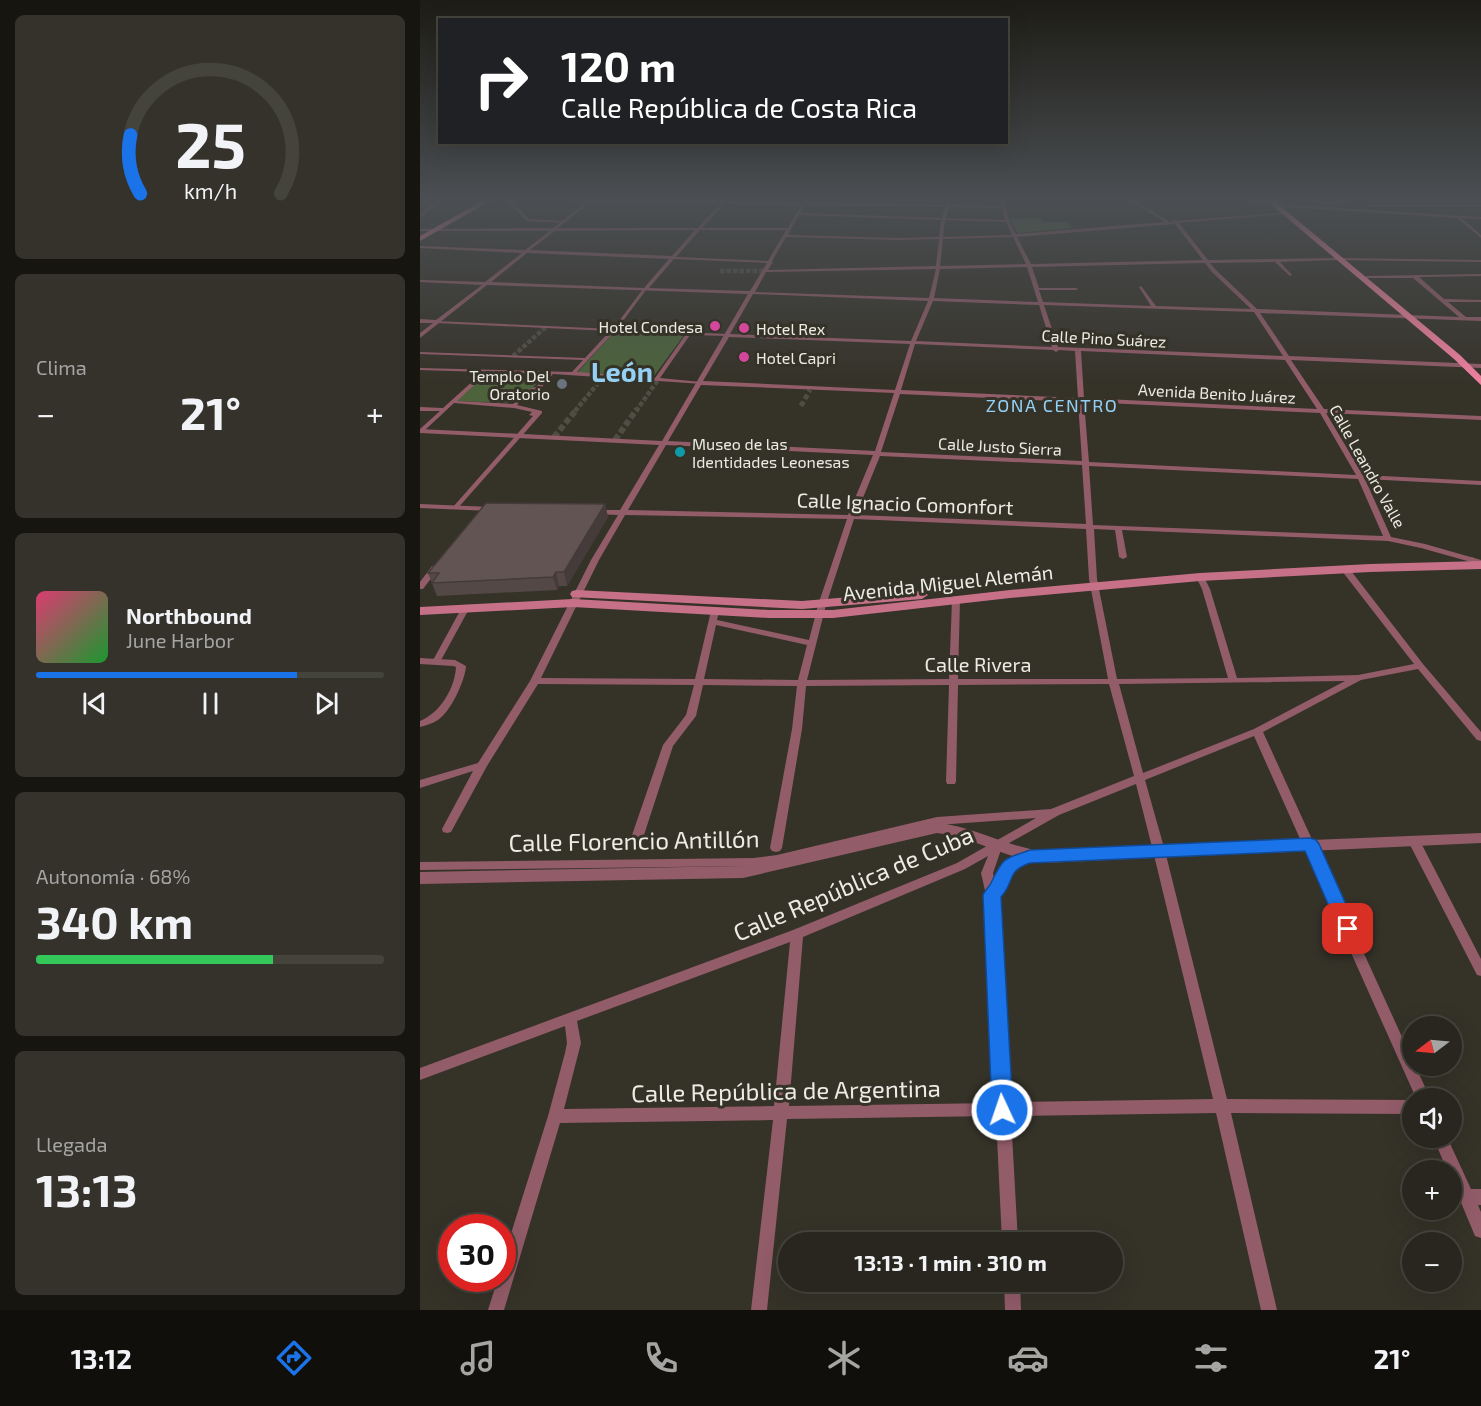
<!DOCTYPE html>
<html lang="es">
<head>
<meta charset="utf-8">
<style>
	:root { --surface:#28261e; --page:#34322b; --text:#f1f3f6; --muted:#a5a5a4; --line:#44433c; --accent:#1a73e8 }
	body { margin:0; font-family:"Exo 2",sans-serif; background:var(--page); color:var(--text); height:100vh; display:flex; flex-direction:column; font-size:22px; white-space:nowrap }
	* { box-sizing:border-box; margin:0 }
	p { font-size:20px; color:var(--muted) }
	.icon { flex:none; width:33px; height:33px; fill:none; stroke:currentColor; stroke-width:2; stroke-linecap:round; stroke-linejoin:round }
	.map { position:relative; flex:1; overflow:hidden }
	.sheet { display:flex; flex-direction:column; gap:15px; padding:15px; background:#161510; width:420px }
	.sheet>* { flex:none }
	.top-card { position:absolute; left:18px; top:18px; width:570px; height:126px; border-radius:0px; box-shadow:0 6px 24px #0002,0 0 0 2px var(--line); background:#202124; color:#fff; overflow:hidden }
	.needle { width:39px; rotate:254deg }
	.buttons { position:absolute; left:982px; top:1016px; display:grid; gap:12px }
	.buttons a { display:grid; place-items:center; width:60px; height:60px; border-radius:50%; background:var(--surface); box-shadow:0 6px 24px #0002,0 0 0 2px var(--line); font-size:30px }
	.speed { position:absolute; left:18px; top:1214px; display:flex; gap:12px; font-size:30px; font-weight:700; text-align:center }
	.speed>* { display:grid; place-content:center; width:78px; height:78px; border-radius:50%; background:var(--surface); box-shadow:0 6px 24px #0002,0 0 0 2px var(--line); line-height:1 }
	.speed .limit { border:9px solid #d22; background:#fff; color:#111 }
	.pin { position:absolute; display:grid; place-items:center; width:51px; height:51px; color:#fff; margin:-26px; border-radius:12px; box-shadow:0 3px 9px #0006 }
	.me { position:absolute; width:66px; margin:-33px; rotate:357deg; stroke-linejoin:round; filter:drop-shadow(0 0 4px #0008) }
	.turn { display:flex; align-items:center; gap:21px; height:126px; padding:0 24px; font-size:27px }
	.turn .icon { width:78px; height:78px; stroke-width:2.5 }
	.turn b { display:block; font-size:42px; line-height:51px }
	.big { font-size:45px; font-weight:700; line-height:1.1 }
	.sheet .tile { flex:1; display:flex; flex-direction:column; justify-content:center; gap:9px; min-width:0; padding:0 21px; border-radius:9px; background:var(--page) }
	.sheet .dial { align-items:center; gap:0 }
	.dial svg { height:156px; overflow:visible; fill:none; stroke:var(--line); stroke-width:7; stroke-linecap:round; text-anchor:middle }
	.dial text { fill:var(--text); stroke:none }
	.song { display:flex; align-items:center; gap:18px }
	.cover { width:72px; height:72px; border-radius:9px; background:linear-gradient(135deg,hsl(340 70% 55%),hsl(130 70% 35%)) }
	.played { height:6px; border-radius:3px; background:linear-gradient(90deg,var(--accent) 75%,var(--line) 75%) }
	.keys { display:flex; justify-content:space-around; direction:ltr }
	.heat { display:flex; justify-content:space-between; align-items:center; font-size:33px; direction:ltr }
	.charge { height:9px; border-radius:4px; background:linear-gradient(90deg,#34c759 68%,var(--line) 0) }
	.trip { position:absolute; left:358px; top:1232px; width:345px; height:60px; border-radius:30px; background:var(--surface); box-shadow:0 6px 24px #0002,0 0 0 2px var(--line); font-weight:700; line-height:60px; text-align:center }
	.tabs { display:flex; height:96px; justify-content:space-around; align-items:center; background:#100f0c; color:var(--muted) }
	.tabs .icon { width:42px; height:42px }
	.tabs .on { color:var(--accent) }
	.tabs b { font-size:27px; color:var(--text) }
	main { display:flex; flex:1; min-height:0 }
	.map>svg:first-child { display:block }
</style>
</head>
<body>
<main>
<section class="sheet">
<div class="tile dial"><svg viewBox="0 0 100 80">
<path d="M14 69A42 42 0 1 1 86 69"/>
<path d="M14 69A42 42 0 0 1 9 39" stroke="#1a73e8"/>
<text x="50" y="56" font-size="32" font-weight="700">25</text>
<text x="50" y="72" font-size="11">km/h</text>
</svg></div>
<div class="tile"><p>Clima</p>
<div class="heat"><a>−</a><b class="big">21°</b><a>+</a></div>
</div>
<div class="tile">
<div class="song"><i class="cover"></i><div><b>Northbound</b><p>June Harbor</p></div></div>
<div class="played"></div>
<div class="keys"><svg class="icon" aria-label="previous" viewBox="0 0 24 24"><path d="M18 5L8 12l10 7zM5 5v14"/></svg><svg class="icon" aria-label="pause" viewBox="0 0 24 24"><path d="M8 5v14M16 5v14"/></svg><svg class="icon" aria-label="next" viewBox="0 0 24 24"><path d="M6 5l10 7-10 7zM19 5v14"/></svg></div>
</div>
<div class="tile"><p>Autonomía · 68%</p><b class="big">340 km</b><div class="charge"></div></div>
<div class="tile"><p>Llegada</p><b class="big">13:13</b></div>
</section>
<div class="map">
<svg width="1061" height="1310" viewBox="0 0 1061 1310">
	<rect width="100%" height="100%" fill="#353228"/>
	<path fill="#4c633c" d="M620 218 624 222H647L653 228 598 233 589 219Z
		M195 331 265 334 234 376 156 374Z
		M57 379 120 380 111 390H103L91 403 33 401Z"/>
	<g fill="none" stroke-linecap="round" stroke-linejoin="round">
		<path stroke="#504e44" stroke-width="4.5" stroke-dasharray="4.5 2" stroke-linecap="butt" d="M93 356 127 326
			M155 411 184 376
			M216 411 238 380"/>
		<path stroke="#504e44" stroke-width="6" stroke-dasharray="6 3" stroke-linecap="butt" d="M134 437 157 409
			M195 440 217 409"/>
		<path stroke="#504e44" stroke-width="4.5" stroke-dasharray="4.5 2" stroke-linecap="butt" d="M300 271H346"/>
		<path stroke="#504e44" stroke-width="5" stroke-dasharray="5 3" stroke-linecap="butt" d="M381 406 390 390"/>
		<path fill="#925c69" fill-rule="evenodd" d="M223 289 226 290 197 329 307 334 309 335 307 336 270 335 240 378 281 382 283 383V384L133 374 120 389 109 392 97 405 122 411V413L37 509H33V507L113 416 109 415 112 412 94 408 34 403 3 432H0V429L20 411H0V407L23 408 63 372 0 370V368L152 372 163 360 0 354V352L165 358 190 331 17 323 15 322V321L193 329ZM195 331 266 334 235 378 157 372ZM68 372 128 374 116 387 105 390 93 404 37 401Z
			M45 607 49 609 20 662 19 664H13L12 662 41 609Z"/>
		<path fill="#925c69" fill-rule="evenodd" d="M17 200H22L0 218V215Z
			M86 200H91L109 219 142 221 167 201 145 200H307L306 201 383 203 384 200H388L386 203 526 205 527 200H531L530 205 581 206 580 200H584L589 221 596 234 745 222 709 200H714L750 222 755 220 757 221 872 212 874 213 759 223 788 260 916 258 1061 260V262L916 260 860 262 872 275 870 276 855 262 790 263 796 270 837 309 1039 317 993 278H947L945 277 947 276 1061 274V276L999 277 1024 299 1061 300V302H1028L1046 317H1061V321L840 313 869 356 1061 364V368L871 360 904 409 1061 416V420L906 413 943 475 1061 481V485L945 479 971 537 1005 544 1054 558 1055 560 1054 562H1051L1001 548 968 541 702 530 707 557 703 559 699 557 695 530 674 529 677 579 697 679 808 678 782 589 776 577 780 575H783L790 589 817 678 938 675 994 664 922 571 921 569 922 567H928L1003 664 1061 732V741L1057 740 998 669 941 680 843 732 993 1061V1065H995L1010 1098H996L834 736 725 780 745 851 807 1099 993 1100V1114L811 1113 857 1310H841L796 1113 591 1116 598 1242H582L576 1116 367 1119 347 1310H331L353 1120 140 1123 84 1310H68L78 1278H82V1262L128 1116 145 1053 147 1043 145 1026 0 1080V1068L373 930 537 863 616 818 517 825 357 863 333 866 0 870V862L333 858 357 855 517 817 631 809 714 776 689 684 538 685 536 781 535 784H527L526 781 529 685 386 686 382 729 362 848 360 851 356 852 352 851 350 848 372 729 377 686 283 685 276 716 253 746 223 838 221 841 217 842 213 841 211 838 243 745 266 715 274 685 118 684 67 766 31 832 27 833 23 832 22 829 53 771 0 788V780L58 763 110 681 171 560 198 515 175 514 171 512 175 510H200L239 445 0 433V429L242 441 328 294 67 285 0 338V333L13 323H0V319L16 320 62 285 0 282V280L65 282 102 253 0 248V246L105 250 130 231H0V229L133 228 140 223 107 221ZM171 202 300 204 278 228H138ZM304 204 381 205 368 228H282ZM385 205 525 207 522 218 380 213ZM529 207 582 208 585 220 526 218ZM379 215 521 220 519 237 478 238 368 235ZM525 220 586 222 592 235 523 237ZM755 224 783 260 611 264 597 237ZM275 230 252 256 110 250 135 231ZM280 230H366L348 261 256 257ZM366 237 478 240 519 239 516 266 348 270 353 262 352 261ZM593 237 606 264 520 266 523 239ZM107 253 249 259 224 288 71 282ZM254 259 347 263 330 291 229 288ZM785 263 792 272 831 309 736 306 721 286 719 287 731 306 623 302 619 290H656L658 289 656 288H619L612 267ZM607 267 618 302 514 298 520 269ZM516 269 509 298 335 292 346 272ZM333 294 508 301 491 341 310 334ZM513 301 619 305 632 347 496 341ZM624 305 834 312 863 356 638 347ZM309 337 490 344 475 390 283 381ZM495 344 633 350 636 352 639 350 655 351 658 398 481 390ZM661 351 865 360 897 409 664 398ZM281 385 474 393 455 451 248 441ZM480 394 658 402 662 461 461 452ZM664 402 900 413 936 475 669 462ZM246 445 453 455 428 515 208 510ZM460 456 662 465 666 524 436 515ZM669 466 938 479 963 536 673 525ZM205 515 427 519 398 605 389 640 297 620 299 611 295 608 291 611 275 679 121 678 179 560ZM434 519 666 529 669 579 688 679H538L540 600 536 597 532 600 529 679 387 680 406 605ZM296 625 387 645 378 680 284 679ZM925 681 834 729 723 773 699 684ZM716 784 733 851 793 1099 590 1102 578 896 585 887 592 870 614 860 616 857 614 854 610 853 583 864 575 883 573 873 582 847 639 815ZM568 856 561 873 566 895 576 1103 369 1106 383 937 545 869ZM370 942 354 1106 144 1109 161 1043 157 1021Z
			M918 200H936L904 204 902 203Z
			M853 204 1061 217V219L1042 218 1061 235V238L1037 218 852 206Z
			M947 205H1061V207H948Z
			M0 504 71 507 75 509 71 511 0 508Z
			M12 566H15L19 568 3 589H0V582Z
			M0 658 35 660 46 666C45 681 31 711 18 720 12 724 6 725 0 727V721C20 713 35 688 36 667L33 666 0 664Z
			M994 837 998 838 1000 841 1061 959V976L1057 975 988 841 990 838Z
			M1013 1137H1027L1051 1189H1061V1205H1058L1061 1212V1238L1055 1236 1032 1181V1170H1027Z
			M584 1281H600L601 1310H585Z"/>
		<path fill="#925c69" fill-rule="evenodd" d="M827 200H850L864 203 861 205Z
			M1051 557 1061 560V566L1046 560Z
			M517 823C554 826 586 847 623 851L1061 833V843L623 863C586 859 554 837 517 833L323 878 0 884V872L323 866Z"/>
		<path fill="#c77188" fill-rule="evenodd" d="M1061 561V569L950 572 780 581 590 598 413 618H349L153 607 0 615V607L153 599 349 610H413L590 590 780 573 950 564Z
			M156 590 382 601 502 591 508 595 502 599 382 609 152 597 150 594 152 591Z"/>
		<path fill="#f0819f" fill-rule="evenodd" d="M64 200H72L0 241V236Z
			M831 200H841L834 203Z
			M846 200H853L1040 355 1061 376V385L1034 359Z"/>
	</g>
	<path fill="#544847" d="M185 504 188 517 147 586H139L137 590 17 596 8 573Z"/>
	<path fill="#453b3a" d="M185 504 188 517 147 586 144 572Z
		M136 572 139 586 137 590 133 577Z"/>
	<path fill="#625453" stroke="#453b3a" stroke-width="1.5" d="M66 503 185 504 144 572H136L133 577 12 583 19 573H8Z"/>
	<linearGradient id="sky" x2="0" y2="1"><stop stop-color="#1d1c16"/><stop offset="0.52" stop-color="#4b4f53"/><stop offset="1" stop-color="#4b4f53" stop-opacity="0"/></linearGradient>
	<rect width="1061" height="384" fill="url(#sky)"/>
	<path fill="#1a73e8" stroke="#114b97" stroke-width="1.5" d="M890 838 896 840 899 844 937 929 934 934 928 936 921 934 885 851 610 863C586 871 595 882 581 897L593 1110 590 1117 582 1120 575 1117 572 1110 563 895C565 890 569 887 571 883 583 858 583 859 610 850Z"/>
	<g fill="#d1479c" stroke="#353228" stroke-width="2">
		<circle cx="295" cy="326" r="6"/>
		<circle cx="324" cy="328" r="6"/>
		<circle cx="324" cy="357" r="6"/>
	</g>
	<circle fill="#6b7280" stroke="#353228" stroke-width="2" cx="142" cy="384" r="6"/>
	<circle fill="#0f9aa8" stroke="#353228" stroke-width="2" cx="260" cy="452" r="6"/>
	<g text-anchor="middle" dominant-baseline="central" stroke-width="6" stroke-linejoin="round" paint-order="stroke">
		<g font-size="16" fill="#ecebe4" stroke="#353228" text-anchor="start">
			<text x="283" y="326" text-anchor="end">Hotel Condesa</text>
			<text x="336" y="328">Hotel Rex</text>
			<text x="336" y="357">Hotel Capri</text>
			<text x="130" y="375" text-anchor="end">Templo Del<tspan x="130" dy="18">Oratorio</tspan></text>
			<text x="272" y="443">Museo de las<tspan x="272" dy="18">Identidades Leonesas</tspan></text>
		</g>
		<g font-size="16" fill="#ecebe4" stroke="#353228">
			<text transform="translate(684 338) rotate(3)">Calle Pino Suárez</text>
			<text transform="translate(797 393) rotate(3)">Avenida Benito Juárez</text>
			<text transform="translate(580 446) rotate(3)">Calle Justo Sierra</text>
			<text transform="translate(948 466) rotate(61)">Calle Leandro Valle</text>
		</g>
		<g font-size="18" letter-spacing="1.5" fill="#94d0f4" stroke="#353228">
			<text x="632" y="405">ZONA CENTRO</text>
		</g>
		<g font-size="20" fill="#ecebe4" stroke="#353228">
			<text transform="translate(485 503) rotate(2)">Calle Ignacio Comonfort</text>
			<text transform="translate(528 582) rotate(-6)">Avenida Miguel Alemán</text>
			<text x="558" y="664">Calle Rivera</text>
		</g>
		<g font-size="24" fill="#ecebe4" stroke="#353228">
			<text transform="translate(214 840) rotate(-1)">Calle Florencio Antillón</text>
			<text transform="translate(433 883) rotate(-23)">Calle República de Cuba</text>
			<text transform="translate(366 1090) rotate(-1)">Calle República de Argentina</text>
		</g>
		<g font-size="27" font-weight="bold" fill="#94d0f4" stroke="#353228">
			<text x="202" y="371">León</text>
		</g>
	</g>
</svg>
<div class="buttons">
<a><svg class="needle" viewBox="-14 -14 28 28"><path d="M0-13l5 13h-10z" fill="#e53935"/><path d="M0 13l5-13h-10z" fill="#a5a5a4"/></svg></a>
<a><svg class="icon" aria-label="sound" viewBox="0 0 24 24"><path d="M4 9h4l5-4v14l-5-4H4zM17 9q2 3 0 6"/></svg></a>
<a>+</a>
<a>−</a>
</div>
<div class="speed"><div class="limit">30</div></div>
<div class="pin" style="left:928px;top:929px;background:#d93025"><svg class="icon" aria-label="arrive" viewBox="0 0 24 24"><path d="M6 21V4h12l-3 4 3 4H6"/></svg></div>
<svg class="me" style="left:582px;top:1110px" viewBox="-20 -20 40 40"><circle r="17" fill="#1a73e8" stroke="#fff" stroke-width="3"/><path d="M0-11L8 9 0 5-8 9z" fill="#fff"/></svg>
<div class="trip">13:13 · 1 min · 310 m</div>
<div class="top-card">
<div class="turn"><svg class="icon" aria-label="right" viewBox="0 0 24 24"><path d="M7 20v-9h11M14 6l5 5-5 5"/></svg><div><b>120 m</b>Calle República de Costa Rica</div></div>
</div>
</div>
</main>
<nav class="tabs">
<b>13:12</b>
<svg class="icon on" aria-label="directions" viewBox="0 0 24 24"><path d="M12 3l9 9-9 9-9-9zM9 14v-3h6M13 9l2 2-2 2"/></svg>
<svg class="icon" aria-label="music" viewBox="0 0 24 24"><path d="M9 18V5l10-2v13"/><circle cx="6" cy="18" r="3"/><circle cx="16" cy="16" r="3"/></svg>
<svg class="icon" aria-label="phone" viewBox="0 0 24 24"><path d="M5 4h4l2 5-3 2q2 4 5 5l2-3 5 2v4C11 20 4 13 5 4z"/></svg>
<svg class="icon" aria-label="climate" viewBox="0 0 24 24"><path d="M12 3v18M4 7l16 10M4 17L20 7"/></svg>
<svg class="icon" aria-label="car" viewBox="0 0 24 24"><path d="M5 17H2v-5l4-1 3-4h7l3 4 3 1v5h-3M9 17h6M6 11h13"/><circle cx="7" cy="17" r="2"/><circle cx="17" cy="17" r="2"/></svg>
<svg class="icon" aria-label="filters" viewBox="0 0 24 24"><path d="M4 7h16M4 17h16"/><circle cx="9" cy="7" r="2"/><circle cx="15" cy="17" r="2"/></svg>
<b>21°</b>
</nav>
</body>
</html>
